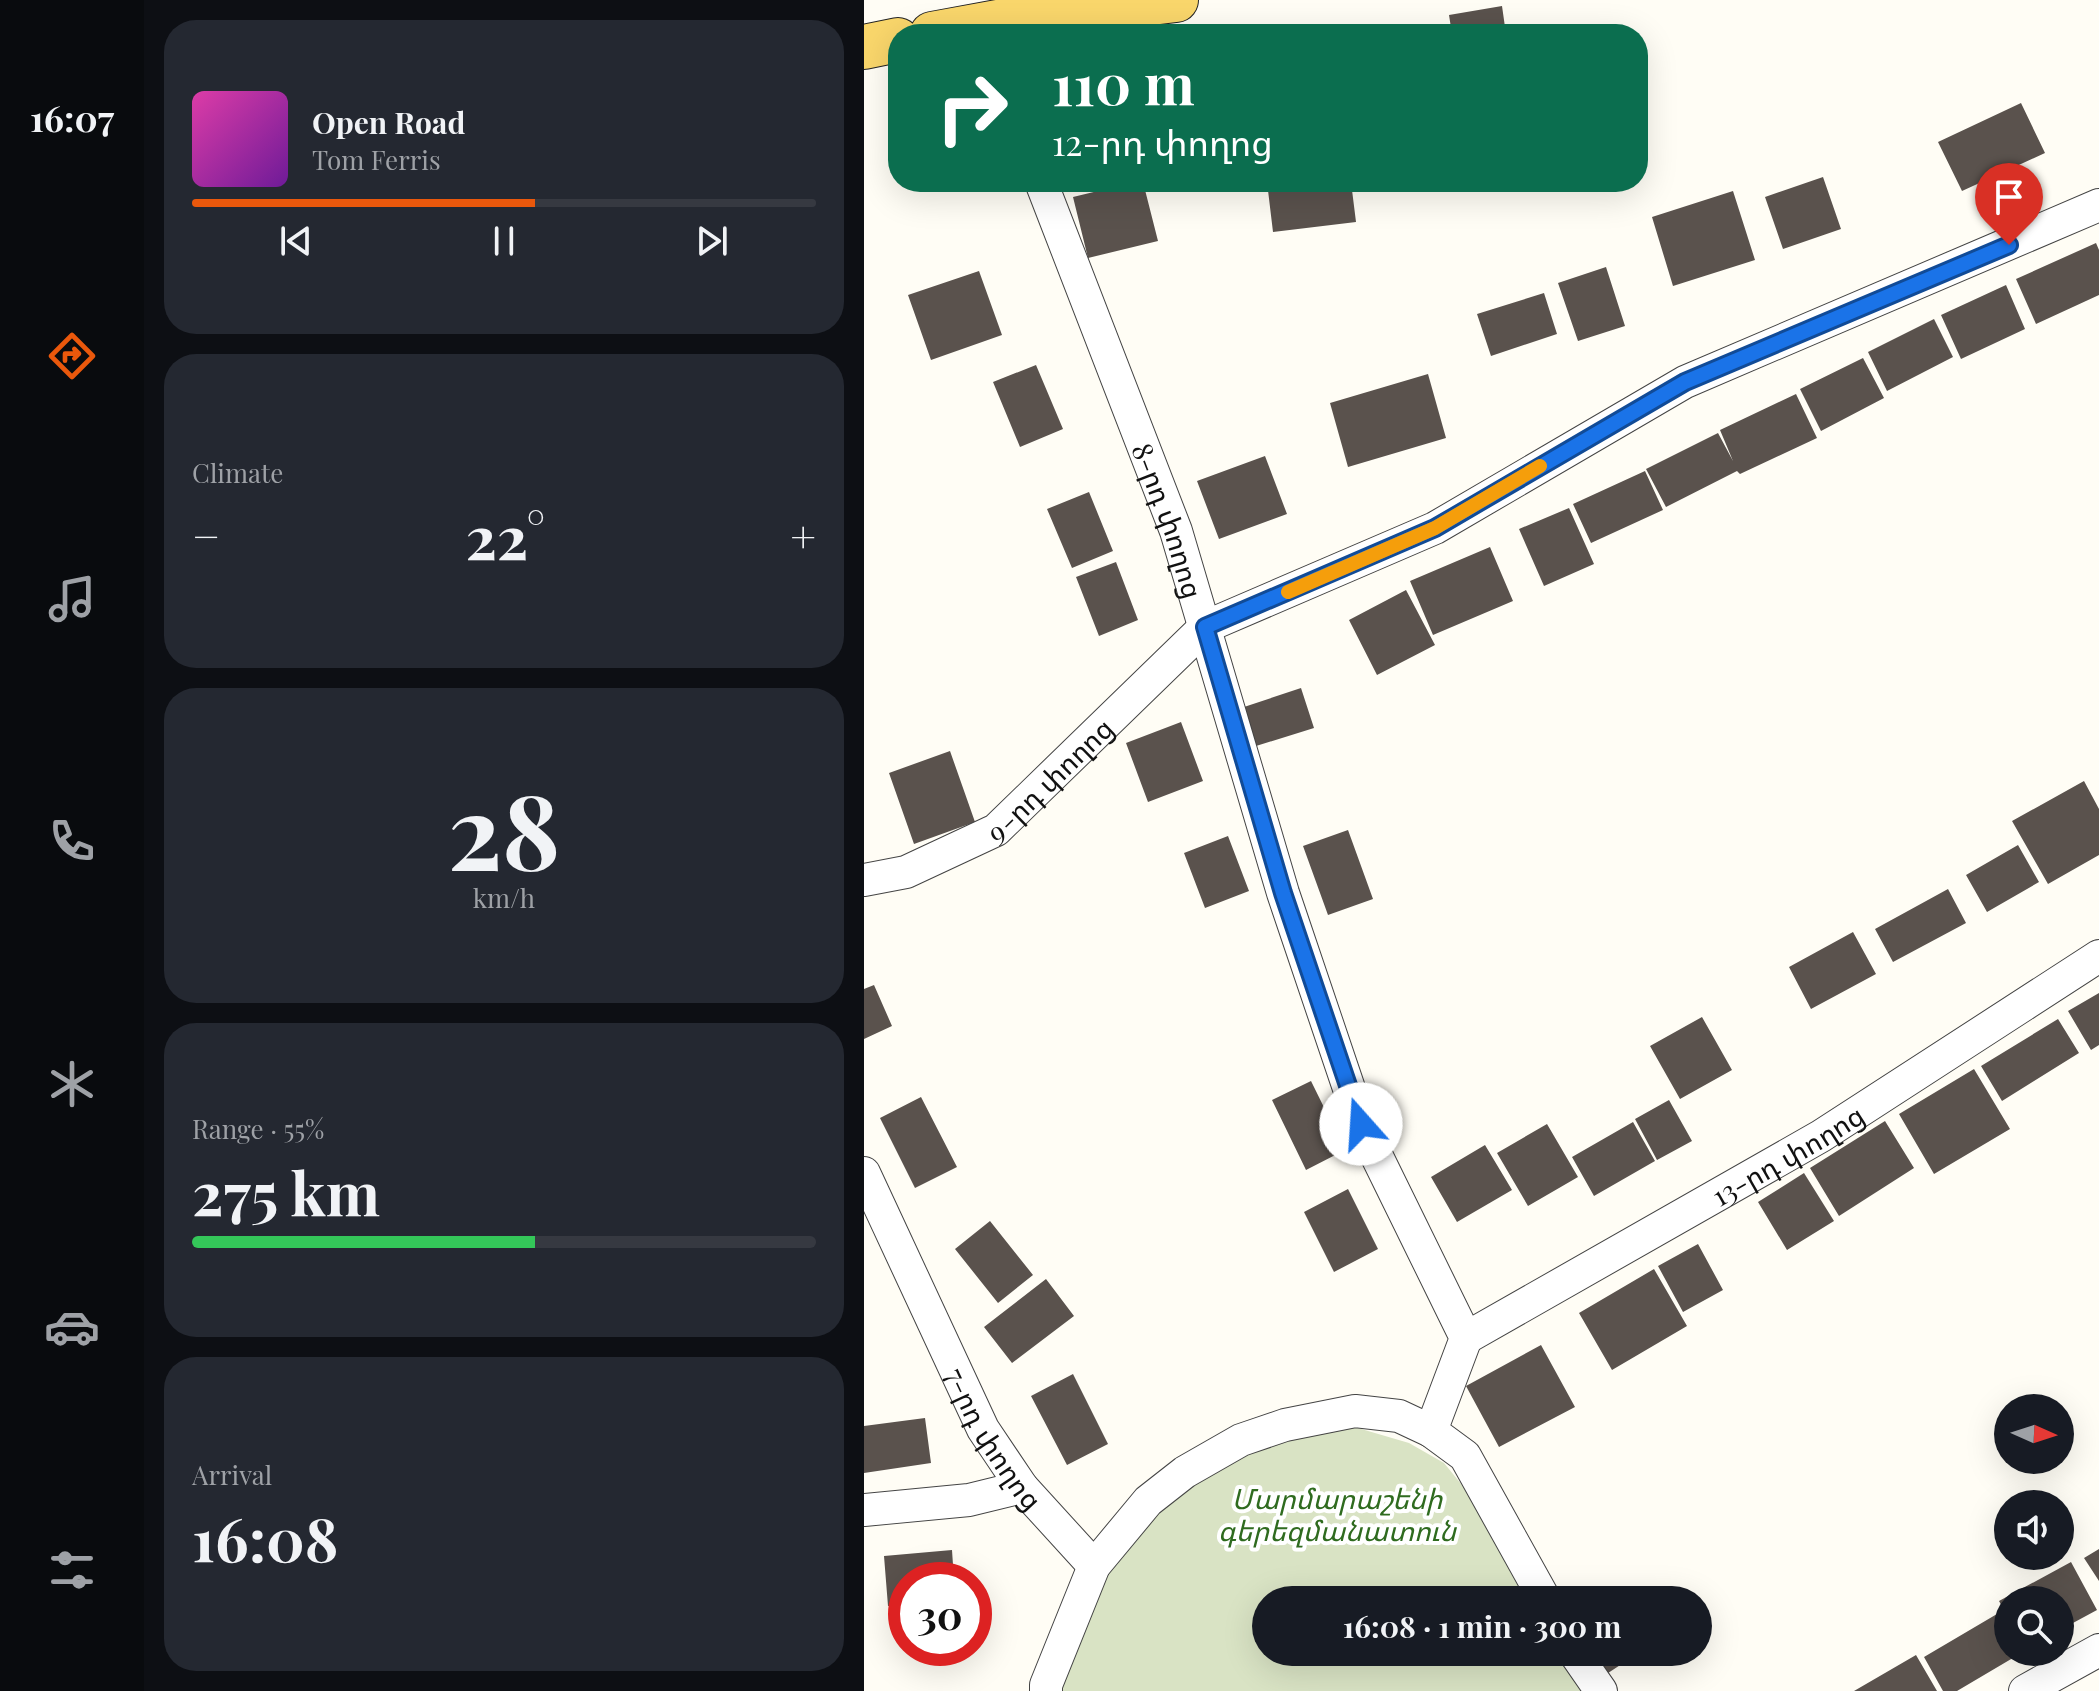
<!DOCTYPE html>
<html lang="en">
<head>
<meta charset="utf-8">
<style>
	:root { --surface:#171b24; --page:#242831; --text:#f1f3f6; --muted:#9ea1a6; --line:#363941; --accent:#ea580c }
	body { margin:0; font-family:"Playfair Display","Noto Sans Armenian",serif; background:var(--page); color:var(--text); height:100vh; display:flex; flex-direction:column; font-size:30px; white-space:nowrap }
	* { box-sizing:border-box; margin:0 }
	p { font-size:26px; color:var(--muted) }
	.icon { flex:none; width:44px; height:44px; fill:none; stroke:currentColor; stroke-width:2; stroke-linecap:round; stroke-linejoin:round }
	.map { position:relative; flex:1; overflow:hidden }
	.side { display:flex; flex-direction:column; gap:20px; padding:20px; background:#0d0f14; width:720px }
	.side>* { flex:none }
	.hud { position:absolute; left:24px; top:24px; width:760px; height:168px; border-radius:32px; box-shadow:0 8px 32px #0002; background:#0b6e4f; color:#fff; overflow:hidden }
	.needle { width:52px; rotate:93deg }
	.controls { position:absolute; left:1130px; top:1394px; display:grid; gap:16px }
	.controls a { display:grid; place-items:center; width:80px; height:80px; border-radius:50%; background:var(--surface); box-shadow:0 8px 32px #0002; font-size:40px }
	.speed { position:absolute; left:24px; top:1562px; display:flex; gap:16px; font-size:40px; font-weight:700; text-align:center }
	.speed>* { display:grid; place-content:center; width:104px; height:104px; border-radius:50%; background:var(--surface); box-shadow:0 8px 32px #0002; line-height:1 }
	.speed .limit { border:12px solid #d22; background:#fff; color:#111 }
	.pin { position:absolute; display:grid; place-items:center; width:68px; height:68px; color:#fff; margin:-82px -34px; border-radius:50% 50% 50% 0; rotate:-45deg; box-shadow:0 0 8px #0007 }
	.pin .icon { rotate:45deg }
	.me { position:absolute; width:88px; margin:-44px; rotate:341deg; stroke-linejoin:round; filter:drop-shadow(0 0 6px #0008) }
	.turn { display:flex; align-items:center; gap:28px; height:168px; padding:0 32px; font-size:36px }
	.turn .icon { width:104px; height:104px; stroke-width:2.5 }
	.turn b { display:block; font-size:56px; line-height:68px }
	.big { font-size:60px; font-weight:700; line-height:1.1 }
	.side .card { flex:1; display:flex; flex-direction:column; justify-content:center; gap:12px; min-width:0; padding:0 28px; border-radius:32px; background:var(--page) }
	.side .dial { align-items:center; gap:0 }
	.dial b { font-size:104px; line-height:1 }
	.song { display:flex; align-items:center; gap:24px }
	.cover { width:96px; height:96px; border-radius:12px; background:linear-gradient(135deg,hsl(320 70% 55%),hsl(280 70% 35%)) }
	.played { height:8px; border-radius:4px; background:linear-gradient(90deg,var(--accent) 55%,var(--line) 55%) }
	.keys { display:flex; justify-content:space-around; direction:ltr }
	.heat { display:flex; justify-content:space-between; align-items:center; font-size:44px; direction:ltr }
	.charge { height:12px; border-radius:6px; background:linear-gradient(90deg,#34c759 55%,var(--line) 0) }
	.trip { position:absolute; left:388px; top:1586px; width:460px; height:80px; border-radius:40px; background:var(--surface); box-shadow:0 8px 32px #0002; font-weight:700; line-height:80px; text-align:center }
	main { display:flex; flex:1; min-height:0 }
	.dock { display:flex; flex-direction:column; width:144px; justify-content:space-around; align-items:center; background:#090b0e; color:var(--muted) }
	.dock .icon { width:56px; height:56px }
	.dock .active { color:var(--accent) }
	.dock b { font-size:36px; color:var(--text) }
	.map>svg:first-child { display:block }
</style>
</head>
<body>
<main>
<nav class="dock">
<b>16:07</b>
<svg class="icon active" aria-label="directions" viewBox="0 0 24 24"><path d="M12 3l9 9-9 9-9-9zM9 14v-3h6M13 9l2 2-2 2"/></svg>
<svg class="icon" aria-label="music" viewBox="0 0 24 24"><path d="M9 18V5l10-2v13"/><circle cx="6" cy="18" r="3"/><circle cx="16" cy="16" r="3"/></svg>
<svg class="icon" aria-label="phone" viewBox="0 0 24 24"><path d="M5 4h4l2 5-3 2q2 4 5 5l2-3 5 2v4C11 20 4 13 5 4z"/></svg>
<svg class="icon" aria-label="climate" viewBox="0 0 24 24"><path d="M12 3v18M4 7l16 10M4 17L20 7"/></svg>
<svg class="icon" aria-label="car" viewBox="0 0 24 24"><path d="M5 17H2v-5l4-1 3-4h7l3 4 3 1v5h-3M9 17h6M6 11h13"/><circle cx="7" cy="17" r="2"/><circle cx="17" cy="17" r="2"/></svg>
<svg class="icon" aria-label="filters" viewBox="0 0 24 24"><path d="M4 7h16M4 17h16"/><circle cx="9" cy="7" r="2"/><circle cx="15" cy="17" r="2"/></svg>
</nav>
<section class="side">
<div class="card">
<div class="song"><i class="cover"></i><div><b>Open Road</b><p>Tom Ferris</p></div></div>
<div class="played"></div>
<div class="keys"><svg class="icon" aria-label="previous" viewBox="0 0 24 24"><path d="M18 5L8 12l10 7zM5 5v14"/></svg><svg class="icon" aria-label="pause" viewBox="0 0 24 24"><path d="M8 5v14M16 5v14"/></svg><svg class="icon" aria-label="next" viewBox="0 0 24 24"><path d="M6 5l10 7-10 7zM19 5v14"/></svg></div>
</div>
<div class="card"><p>Climate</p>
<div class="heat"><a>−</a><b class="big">22°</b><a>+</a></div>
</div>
<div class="card dial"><b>28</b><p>km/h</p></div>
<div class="card"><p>Range · 55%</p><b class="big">275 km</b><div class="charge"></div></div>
<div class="card"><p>Arrival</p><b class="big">16:08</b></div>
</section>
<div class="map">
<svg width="1235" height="1691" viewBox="0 0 1235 1691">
	<rect width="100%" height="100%" fill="#fffdf5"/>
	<path fill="#d9e3c4" d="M487 1426 545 1443 580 1463 598 1485 669 1600H402V1652H702L726 1691H197L201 1639 291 1502 391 1440Z"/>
	<path fill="#5a524d" d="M638 6 642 34H588L585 15Z
		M1157 103 1181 153 1098 191 1074 142Z
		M959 177 977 229 919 249 901 197Z
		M271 182H279L294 241 224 258 209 197Z
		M403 182H487L492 222 409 232Z
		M869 191 891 260 809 286 788 217Z
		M1232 243 1235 250V295L1172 324 1152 279Z
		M742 267 761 326 714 341 694 283Z
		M115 271 138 335 67 360 44 295Z
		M1142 285 1161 329 1097 359 1077 315Z
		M680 293 693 334 627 356 613 314Z
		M1070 319 1089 357 1023 391 1004 352Z
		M999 358 1020 398 957 431 936 389Z
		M172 365 199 429 156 447 129 382Z
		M564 374 582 438 484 467 466 403Z
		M932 394 953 438 876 474 873 471 802 507 782 469 854 433 869 461 856 430Z
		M401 456 423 514 355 539 333 481Z
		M781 471 799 510 727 543 709 504Z
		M225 492 249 551 208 568 183 509Z
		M705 508 730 564 680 586 655 529Z
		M626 547 649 601 569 635 546 581Z
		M252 562 274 620 235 636 212 577Z
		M542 590 571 645 513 675 485 620Z
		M437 688 450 728 392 746 380 707Z
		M317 722 339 781 284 802 262 743Z
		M86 751 111 822 50 844 25 773Z
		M1220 781 1235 809V855L1184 884 1148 821Z
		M484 830 509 899 464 915 439 846Z
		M364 836 385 891 341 908 320 853Z
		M1154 845 1175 882 1123 912 1102 875Z
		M1084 889 1102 923 1029 962 1011 929Z
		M989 932 1012 974 947 1009 925 967Z
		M10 985 28 1026 0 1039V989Z
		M1235 993V1045L1227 1050 1204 1011Z
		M838 1017 868 1070 816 1099 786 1046Z
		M1194 1019 1215 1053 1138 1101 1117 1066Z
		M1110 1069 1146 1129 1070 1174 1035 1114Z
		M447 1081 481 1150 442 1170 408 1100Z
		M57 1097 93 1167 51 1188 16 1118Z
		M805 1100 828 1141 793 1160 771 1119Z
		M1021 1121 1050 1168 975 1216 946 1168Z
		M769 1122 791 1161 730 1196 708 1157Z
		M683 1124 714 1177 664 1206 633 1153Z
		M621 1145 648 1190 593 1222 567 1177Z
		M940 1173 970 1221 923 1250 894 1202Z
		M484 1189 514 1249 470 1272 440 1212Z
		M126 1221 169 1275 134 1303 91 1249Z
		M834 1244 859 1290 819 1312 794 1266Z
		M790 1269 823 1326 748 1370 715 1313Z
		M182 1279 210 1316 148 1363 120 1327Z
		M677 1345 711 1407 635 1447 602 1386Z
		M209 1374 244 1444 203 1465 167 1396Z
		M61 1418 67 1463 0 1473V1426Z
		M1235 1549V1581L1220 1558Z
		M88 1550 90 1580H42V1605L24 1606 20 1556Z
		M1207 1562 1233 1610 1196 1630V1600H1144V1617L1135 1601Z
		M1133 1614 1144 1632V1652H1159L1093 1691H1079L1060 1657Z
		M722 1652H776L738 1677Z
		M1052 1655 1073 1691H990Z"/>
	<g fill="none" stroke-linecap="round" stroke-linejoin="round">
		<g stroke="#444" stroke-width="34">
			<g id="street">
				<path id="s1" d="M177 182 312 531 419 893 497 1124 602 1338 567 1431 601 1456 681 1600"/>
				<path id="s2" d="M0 880 42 872 132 830 341 627 571 528 821 382 1235 205"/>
				<path id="s3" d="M0 1173 119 1429 158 1487 230 1566"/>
				<path id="s4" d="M602 1338 957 1136 1235 956"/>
				<path d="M0 1510 105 1500 158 1487"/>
				<path d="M710 1652 737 1691"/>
				<path d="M182 1691V1685L230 1566 284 1501 321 1472 377 1440 421 1425 491 1411 535 1416 567 1431"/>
				<path d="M1161 1691 1235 1650"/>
			</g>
		</g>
		<g stroke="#222" stroke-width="46">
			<path id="primary" d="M68 34 139 21 312 0
				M0 47 34 40"/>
		</g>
		<use href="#street" stroke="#fff" stroke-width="32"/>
		<use href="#primary" stroke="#f9d66b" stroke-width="44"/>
	</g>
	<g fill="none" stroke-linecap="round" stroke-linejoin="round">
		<g stroke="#114b97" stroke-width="20">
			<path id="route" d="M497 1124 419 893 341 627 571 528 821 382 1145 245"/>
		</g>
		<use href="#route" stroke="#1a73e8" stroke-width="14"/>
		<path stroke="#f59e0b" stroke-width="14" d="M424 592 571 528 676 466"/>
	</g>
	<g text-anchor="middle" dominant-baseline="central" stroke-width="8" stroke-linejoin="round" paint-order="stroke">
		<g font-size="28" fill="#111" stroke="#fff">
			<text stroke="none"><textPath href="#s1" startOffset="362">8-րդ փողոց</textPath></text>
			<text stroke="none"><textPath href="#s2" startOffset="216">9-րդ փողոց</textPath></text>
			<text stroke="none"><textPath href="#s4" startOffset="370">13-րդ փողոց</textPath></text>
			<text stroke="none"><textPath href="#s3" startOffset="296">7-րդ փողոց</textPath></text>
		</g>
		<g font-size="28" font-style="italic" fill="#2f6b1f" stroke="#fff">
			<text x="473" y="1497">Մարմարաշենի<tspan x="473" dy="32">գերեզմանատուն</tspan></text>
		</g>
	</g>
</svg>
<div class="controls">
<a><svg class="needle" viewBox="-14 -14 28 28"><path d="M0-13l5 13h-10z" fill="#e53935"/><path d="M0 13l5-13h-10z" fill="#9ea1a6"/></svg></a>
<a><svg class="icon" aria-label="sound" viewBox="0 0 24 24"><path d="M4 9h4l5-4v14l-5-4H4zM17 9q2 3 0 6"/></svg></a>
<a><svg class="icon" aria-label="search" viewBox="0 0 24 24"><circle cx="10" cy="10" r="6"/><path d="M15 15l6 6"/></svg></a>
</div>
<div class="speed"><div class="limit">30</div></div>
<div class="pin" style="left:1145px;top:245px;background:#d93025"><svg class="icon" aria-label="arrive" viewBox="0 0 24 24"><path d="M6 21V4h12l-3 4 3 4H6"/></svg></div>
<svg class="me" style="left:497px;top:1124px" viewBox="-20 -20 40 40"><circle r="19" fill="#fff"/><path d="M0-13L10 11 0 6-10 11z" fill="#1a73e8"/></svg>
<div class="trip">16:08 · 1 min · 300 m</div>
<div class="hud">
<div class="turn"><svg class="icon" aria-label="right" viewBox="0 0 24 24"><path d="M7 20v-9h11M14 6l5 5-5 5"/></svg><div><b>110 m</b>12-րդ փողոց</div></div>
</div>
</div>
</main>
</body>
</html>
